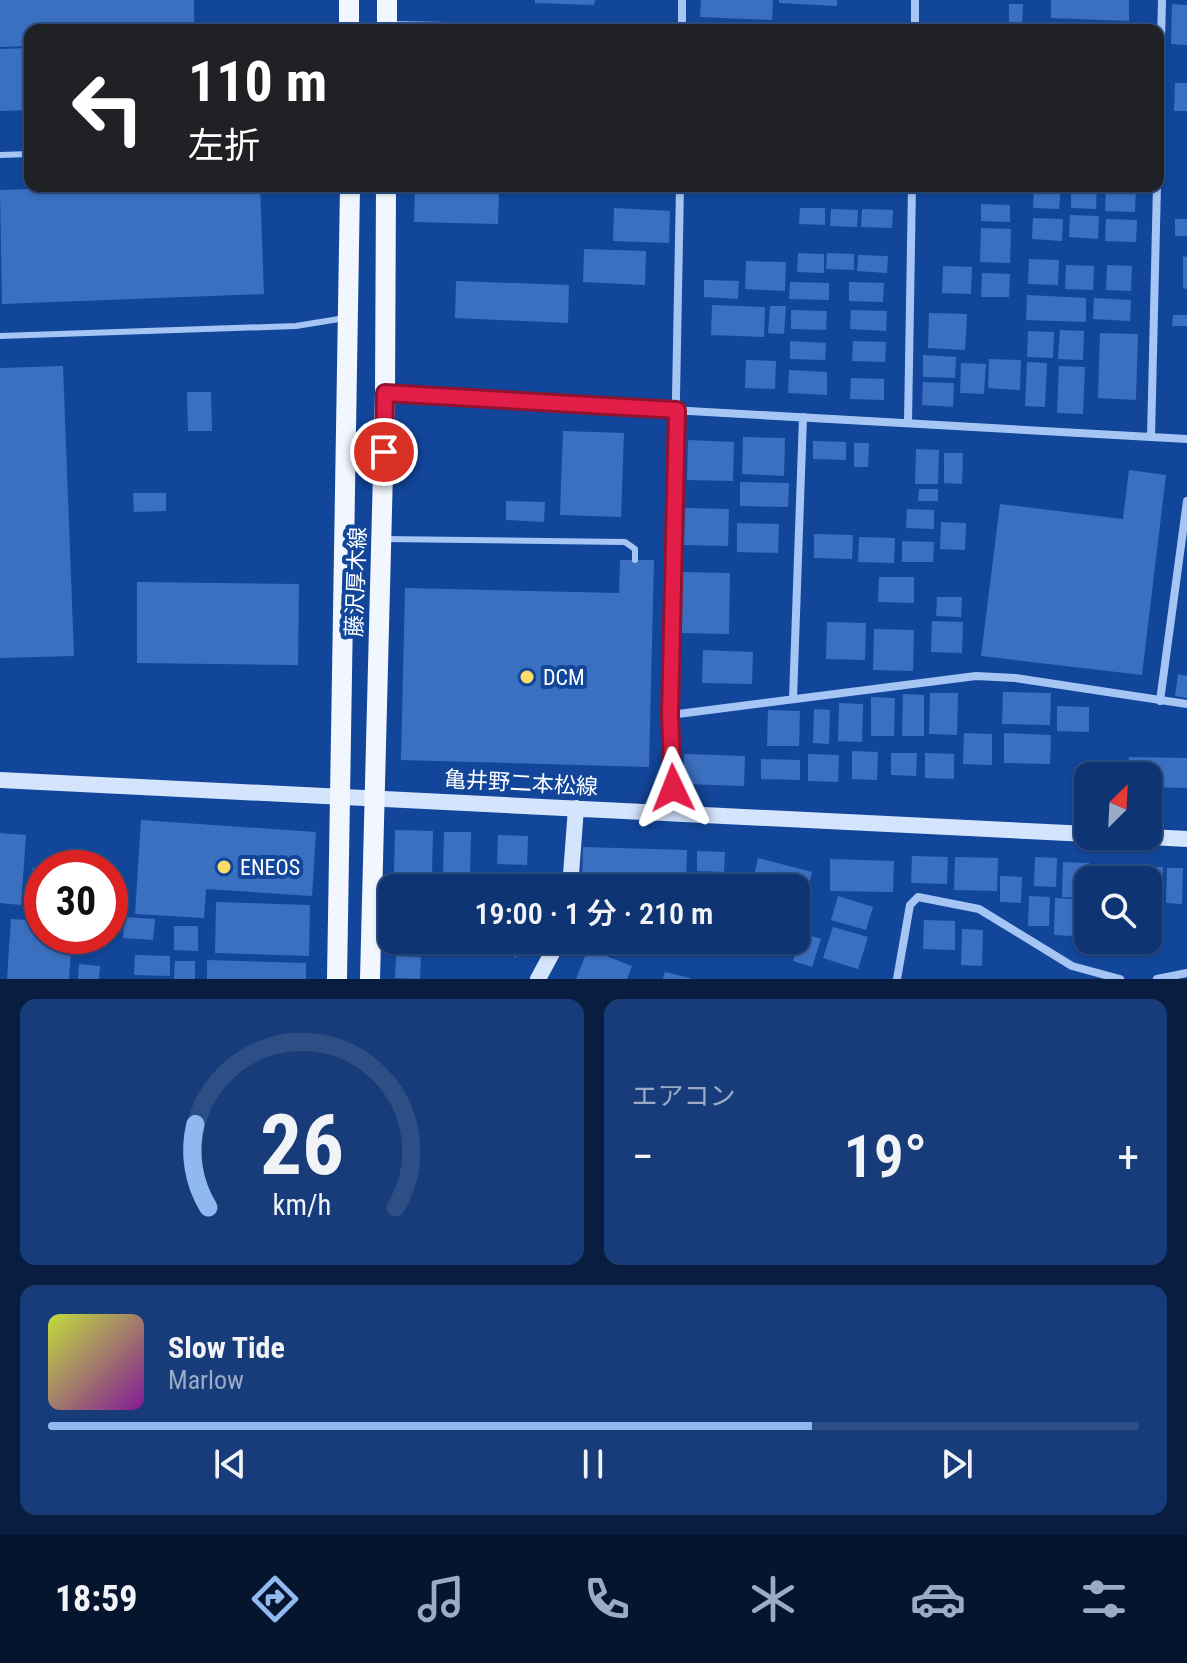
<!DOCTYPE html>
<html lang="ja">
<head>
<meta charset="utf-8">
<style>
	:root { --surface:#0e3474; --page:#173c79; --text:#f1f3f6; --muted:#9baac5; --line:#2e4f86; --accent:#90b9f0 }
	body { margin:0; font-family:"Roboto Condensed","Noto Sans JP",sans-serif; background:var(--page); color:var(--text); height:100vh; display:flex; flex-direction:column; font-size:30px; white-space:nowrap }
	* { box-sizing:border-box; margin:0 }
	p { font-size:26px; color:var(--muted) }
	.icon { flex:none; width:44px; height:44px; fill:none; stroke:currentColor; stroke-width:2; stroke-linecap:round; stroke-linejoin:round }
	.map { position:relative; height:979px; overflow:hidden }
	.sheet { display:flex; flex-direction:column; gap:20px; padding:20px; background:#081d40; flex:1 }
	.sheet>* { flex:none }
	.guide { position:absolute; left:24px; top:24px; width:1140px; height:168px; border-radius:16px; box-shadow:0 2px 6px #0004,0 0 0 2px var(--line); background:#202124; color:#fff; overflow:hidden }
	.needle { width:52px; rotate:24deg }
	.tools { position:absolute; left:1074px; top:762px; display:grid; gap:16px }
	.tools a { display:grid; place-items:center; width:88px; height:88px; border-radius:16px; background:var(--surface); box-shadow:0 2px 6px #0004,0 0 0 2px var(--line); font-size:40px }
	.speed { position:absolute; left:24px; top:850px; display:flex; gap:16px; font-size:40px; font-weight:700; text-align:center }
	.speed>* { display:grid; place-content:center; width:104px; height:104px; border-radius:50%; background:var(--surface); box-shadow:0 2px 6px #0004,0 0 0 2px var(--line); line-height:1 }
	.speed .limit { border:12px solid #d22; background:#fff; color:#111 }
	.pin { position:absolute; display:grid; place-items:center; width:68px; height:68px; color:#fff; margin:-34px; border:4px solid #fff; border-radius:50%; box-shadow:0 2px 8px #0007 }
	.me { position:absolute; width:88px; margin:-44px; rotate:358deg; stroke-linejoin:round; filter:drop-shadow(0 0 6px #0008) }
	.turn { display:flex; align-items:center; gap:28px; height:168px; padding:0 32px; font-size:36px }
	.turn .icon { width:104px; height:104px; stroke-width:2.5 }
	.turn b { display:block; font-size:56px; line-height:68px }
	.big { font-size:60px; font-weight:600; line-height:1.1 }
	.sheet .card { flex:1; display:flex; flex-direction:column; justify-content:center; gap:12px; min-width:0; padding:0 28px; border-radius:16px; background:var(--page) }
	.sheet .dial { align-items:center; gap:0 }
	.dial svg { height:208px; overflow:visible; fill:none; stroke:var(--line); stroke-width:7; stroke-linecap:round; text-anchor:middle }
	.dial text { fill:var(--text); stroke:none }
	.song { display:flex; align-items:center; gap:24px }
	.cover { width:96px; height:96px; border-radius:12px; background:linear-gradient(135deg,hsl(70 70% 55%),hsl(290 70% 35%)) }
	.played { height:8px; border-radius:4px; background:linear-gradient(90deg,var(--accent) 70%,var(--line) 70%) }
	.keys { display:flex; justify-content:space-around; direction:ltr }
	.heat { display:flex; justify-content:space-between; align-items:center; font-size:44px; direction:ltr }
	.sheet .tiles { flex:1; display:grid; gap:20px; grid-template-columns:1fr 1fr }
	.card:last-child { grid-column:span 2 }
	.trip { position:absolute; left:378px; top:874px; width:432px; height:80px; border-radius:16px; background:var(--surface); box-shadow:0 2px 6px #0004,0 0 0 2px var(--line); font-weight:600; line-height:80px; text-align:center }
	.menu { display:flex; height:128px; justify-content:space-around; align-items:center; background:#06152e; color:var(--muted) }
	.menu .icon { width:56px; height:56px }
	.menu .active { color:var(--accent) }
	.menu b { font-size:36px; color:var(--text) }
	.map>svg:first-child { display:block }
</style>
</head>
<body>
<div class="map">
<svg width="1187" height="979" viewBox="0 0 1187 979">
	<rect width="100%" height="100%" fill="#12469a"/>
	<path fill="#3b70c1" d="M0 0H194V30H30V46L0 47Z
		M535 0H595L594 5 535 3Z
		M701 0H773L772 20 700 17Z
		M779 0H837V6L779 3Z
		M1051 0H1129V21L1051 18Z
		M1009 4H1023L1022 25H1009Z
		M1172 4 1187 5V45L1171 44Z
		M30 48V110L0 111V49Z
		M1175 83H1187V111H1174Z
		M114 186H260L264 294 2 304 0 190Z
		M415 186H499L498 224 414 222Z
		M713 186H759L758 193 712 191Z
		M856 186H889V190L856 189Z
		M1034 186H1061L1059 209 1033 208Z
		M1071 186H1097L1096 209 1071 208Z
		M1106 186H1136L1135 212 1105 211Z
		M981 204 1010 205V222L981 221Z
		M614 208 670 211 669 243 613 241Z
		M800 208H825V225L799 224Z
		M831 209 858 210 857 227 830 226Z
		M862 209 893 210 892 228 861 227Z
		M1070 215 1099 216 1098 239 1069 237Z
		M1033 218 1063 219 1062 241 1032 239Z
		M1106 219 1137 220 1136 242 1105 241Z
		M1175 219H1187V236H1175Z
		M981 228 1011 229 1010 263 980 262Z
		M584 249 646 251 645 285 583 282Z
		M798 253 824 254V273L797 272Z
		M827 253 854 254V270L826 269Z
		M858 255 888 256 887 273 857 271Z
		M1183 256 1187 257V289L1183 288Z
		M1029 259 1059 260 1058 285 1028 284Z
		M746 261 786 262 785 291 745 289Z
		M1066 265 1094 266 1093 290 1065 289Z
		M1107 265 1132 266 1131 291 1106 290Z
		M943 266 972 267 971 294 942 293Z
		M982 273 1010 274 1009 297H981Z
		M704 280 739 281 738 299 704 297Z
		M456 281 569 285 568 323 455 318Z
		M790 282 829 283V300L789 299Z
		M849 282 884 283 883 302 849 301Z
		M1027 295 1086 298V322L1026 320Z
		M1094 298 1131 300 1130 321 1093 319Z
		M712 305 765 307 764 337 711 335Z
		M770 306H786L784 334 768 333Z
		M791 310 827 311 826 330 791 329Z
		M851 310 887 311 886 331 850 329Z
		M929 313 967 314 965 350 928 348Z
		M1173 315H1187V326H1172Z
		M1060 330 1084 331 1083 360 1058 359Z
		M1028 331 1054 332 1053 358 1027 357Z
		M1100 333 1138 334 1136 400 1098 398Z
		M790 341 826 343 825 360 790 359Z
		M853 341 886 342 885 362 852 361Z
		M923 355 956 357 955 378 923 377Z
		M989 359 1021 360 1020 390 988 388Z
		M746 360 776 361 775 389 745 388Z
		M1027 362 1047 363 1045 407 1025 406Z
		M961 363 986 364 984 394 960 393Z
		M63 366 74 656 0 658V368Z
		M1059 366 1085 367 1083 414 1057 413Z
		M789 370 827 372V395L788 393Z
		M851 378 884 379V400L850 399Z
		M923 382 954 383 953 407 922 405Z
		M187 392H211L212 431H188Z
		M563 431 624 433 621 517 560 515Z
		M743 437 785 438 784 476 742 474Z
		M688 440 734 442 733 481 687 480Z
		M813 441 846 442V460L813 459Z
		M854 443H869L868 467H854Z
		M916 449 939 450 938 484H915Z
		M944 453H963L962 484 944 483Z
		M1129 470 1166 475 1142 675 981 656 1000 504 1123 519Z
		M740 482 789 483 788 507 740 506Z
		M919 489H938V501H918Z
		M133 493H166V511L134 512Z
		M506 501 545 502 544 522 506 520Z
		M685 508 729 509 728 546 684 545Z
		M907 509 934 510V529L906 528Z
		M941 522 966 523 965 550 940 549Z
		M737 523 779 524 778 553 737 552Z
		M814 534 853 535 852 559 814 558Z
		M859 537 895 538 894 563 858 562Z
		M902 541 934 542 933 562H902Z
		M620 560H654L649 767 401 760 405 588 619 593Z
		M681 572 730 573 729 634 680 633Z
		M879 577H914V603L878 602Z
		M137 582 299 584 298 665 137 663Z
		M937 597H962L961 617 936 616Z
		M932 621 963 622 962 653 931 652Z
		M827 622 866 623 865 660 826 659Z
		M874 629 914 630 913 671 873 670Z
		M703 650 753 652 752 684 702 683Z
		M1178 674 1187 676V698L1175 696Z
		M1003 692 1051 693 1050 725 1002 724Z
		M930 693H958L957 735 929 734Z
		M903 694 924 695V736H902Z
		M871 697 895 698 894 736H871Z
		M839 703 863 704 862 742 838 741Z
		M1057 706 1089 707V732L1057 731Z
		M814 709 830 710 829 744 813 743Z
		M768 710 800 711 799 746H767Z
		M964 733 992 734V765L963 764Z
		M1004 733 1051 735 1050 764 1004 763Z
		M852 751 878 752 877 780 852 779Z
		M891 753H917L916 776 891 775Z
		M925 753 954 754V779L925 778Z
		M684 754 745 756 744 786 684 784Z
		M808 754 839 755 838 782 808 781Z
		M1129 757 1187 758V788L1148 787V776H1128Z
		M761 759 800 760V780L761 779Z
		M141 820 316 832 312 896 206 889 204 918 135 914Z
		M395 830 433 831 432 874 394 873Z
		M444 832H471L470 875H443Z
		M0 833 26 835 21 905 0 903Z
		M498 835 528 836 527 865 497 864Z
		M583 847 687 850 686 886 582 883Z
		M697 851 725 852 724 872 697 871Z
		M912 856 948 857 947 884 911 883Z
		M955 857 998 858 997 891 954 890Z
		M1035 857 1057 858 1056 887 1034 886Z
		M758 858 812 872 802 912 796 911V888H751Z
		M830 859 894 861 893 892 830 891Z
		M1063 862 1089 863 1088 898 1062 897Z
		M1121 866H1142V880H1120Z
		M1145 867H1163L1161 913 1148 912Z
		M32 868 42 869V909L29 908Z
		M1167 868H1183L1182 904 1166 903Z
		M1094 869 1118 870V880H1094Z
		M1000 876 1022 877 1021 903 1000 902Z
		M507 884H537V888H506Z
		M838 896 873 907 866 930 831 920Z
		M1029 896 1050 897 1049 926H1028Z
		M1055 898 1073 899 1072 936 1054 935Z
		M216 902 310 905 309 956 215 953Z
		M1076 906H1088V940H1092V945L1075 944Z
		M125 917 155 919 153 940 123 938Z
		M11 919 42 921V936H72L69 979H7Z
		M924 920 955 921V950L923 949Z
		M174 926H198V951L174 950Z
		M833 927 868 937 858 969 823 958Z
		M962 929 983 930 982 966 961 965Z
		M802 933 821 939 812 967 793 961Z
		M82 936H104L103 947 81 946Z
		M450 940H471L458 950Z
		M500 940H530L533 944 515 958Z
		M1098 940H1115V948H1098Z
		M588 949 632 966 627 979H576Z
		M135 955 170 956V976L134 975Z
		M396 956 421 957 420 979 395 978Z
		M207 960 306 963V979H207Z
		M175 961H195V979H174Z
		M79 964 100 966 99 979H78Z
		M665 972 690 978V979H663Z"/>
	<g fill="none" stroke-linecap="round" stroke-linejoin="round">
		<path stroke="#a5c5f4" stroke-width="6" d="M0 155 30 154
			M0 336 296 326 345 318
			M384 539 625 542 635 549V560"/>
		<path stroke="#a5c5f4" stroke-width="8" d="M682 0V30
			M387 25 713 30
			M915 30V0
			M1158 161 1162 0
			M386 394 1187 439
			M908 423 912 186
			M1151 437 1157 186
			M793 699 803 417
			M1160 701 1187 501
			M670 715 976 676 1015 678 1187 704
			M673 812 670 715 680 186
			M897 979 910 905 918 897 979 909 1072 966 1120 979
			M1157 979 1187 973"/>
		<path stroke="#d5e4fd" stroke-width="16" d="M0 780 1088 834
			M1132 836 1187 839
			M570 888 576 808
			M538 979 559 940"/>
		<path stroke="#f2f6ff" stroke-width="20" d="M349 0V30
			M387 0V30
			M337 979 350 186
			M370 979 385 393 386 186"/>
	</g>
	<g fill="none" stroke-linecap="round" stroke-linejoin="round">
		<g stroke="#92132f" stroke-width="20">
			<path id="route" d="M384 452 385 393 677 410 670 715 673 788"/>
		</g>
		<use href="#route" stroke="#e11d48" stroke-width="14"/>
	</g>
	<g fill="#ffdb68" stroke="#12469a" stroke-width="3">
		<circle cx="527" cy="677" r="8"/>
		<circle cx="224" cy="867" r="8"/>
	</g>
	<g text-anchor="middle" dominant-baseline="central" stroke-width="8" stroke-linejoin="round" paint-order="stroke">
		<g font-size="22" fill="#fff" stroke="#12469a">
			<text transform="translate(356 582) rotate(-88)">藤沢厚木線</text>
			<text transform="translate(521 783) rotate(3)">亀井野二本松線</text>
		</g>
		<g font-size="22" fill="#fff" stroke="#12469a" text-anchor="start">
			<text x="543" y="677">DCM</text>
			<text x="240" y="867">ENEOS</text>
		</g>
	</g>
</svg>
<div class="tools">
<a><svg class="needle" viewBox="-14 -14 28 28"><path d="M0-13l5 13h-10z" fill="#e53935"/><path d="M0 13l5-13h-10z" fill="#9baac5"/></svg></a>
<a><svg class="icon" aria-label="search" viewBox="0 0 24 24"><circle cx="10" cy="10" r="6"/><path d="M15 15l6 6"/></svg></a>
</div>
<div class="speed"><div class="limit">30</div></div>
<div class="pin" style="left:384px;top:452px;background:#d93025"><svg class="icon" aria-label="arrive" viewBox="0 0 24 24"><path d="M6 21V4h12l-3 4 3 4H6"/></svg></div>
<svg class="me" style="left:673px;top:788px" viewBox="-20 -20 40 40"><path d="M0-17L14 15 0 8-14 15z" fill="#e11d48" stroke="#fff" stroke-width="4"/></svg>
<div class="trip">19:00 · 1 分 · 210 m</div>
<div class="guide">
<div class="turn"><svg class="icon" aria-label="left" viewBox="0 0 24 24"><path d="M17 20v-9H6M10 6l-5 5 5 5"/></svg><div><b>110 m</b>左折</div></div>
</div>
</div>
<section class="sheet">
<div class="tiles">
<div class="card dial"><svg viewBox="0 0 100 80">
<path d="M14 69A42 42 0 1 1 86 69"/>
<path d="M14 69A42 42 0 0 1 9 37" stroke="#90b9f0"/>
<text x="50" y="56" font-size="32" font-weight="700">26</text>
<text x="50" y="72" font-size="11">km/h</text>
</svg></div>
<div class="card"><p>エアコン</p>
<div class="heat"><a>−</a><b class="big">19°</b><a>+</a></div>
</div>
<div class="card">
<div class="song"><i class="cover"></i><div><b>Slow Tide</b><p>Marlow</p></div></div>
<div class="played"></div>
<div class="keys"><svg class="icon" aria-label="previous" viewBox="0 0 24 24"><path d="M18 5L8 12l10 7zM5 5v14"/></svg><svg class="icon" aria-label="pause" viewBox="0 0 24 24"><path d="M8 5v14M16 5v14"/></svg><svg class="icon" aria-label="next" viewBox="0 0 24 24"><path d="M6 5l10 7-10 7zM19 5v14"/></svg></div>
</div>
</div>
</section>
<nav class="menu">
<b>18:59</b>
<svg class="icon active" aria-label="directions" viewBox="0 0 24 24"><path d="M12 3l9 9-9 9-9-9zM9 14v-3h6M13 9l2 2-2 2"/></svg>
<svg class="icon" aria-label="music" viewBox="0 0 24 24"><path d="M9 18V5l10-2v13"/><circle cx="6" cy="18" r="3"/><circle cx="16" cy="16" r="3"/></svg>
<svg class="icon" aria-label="phone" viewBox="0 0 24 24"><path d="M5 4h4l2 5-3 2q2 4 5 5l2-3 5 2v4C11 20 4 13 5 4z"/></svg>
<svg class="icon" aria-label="climate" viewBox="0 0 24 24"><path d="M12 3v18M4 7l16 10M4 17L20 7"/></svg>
<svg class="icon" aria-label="car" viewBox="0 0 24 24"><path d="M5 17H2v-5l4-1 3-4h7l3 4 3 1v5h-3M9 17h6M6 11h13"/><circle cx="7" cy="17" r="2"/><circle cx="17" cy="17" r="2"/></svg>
<svg class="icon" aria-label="filters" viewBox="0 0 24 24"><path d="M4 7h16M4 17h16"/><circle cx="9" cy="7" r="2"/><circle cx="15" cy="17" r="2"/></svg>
</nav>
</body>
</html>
